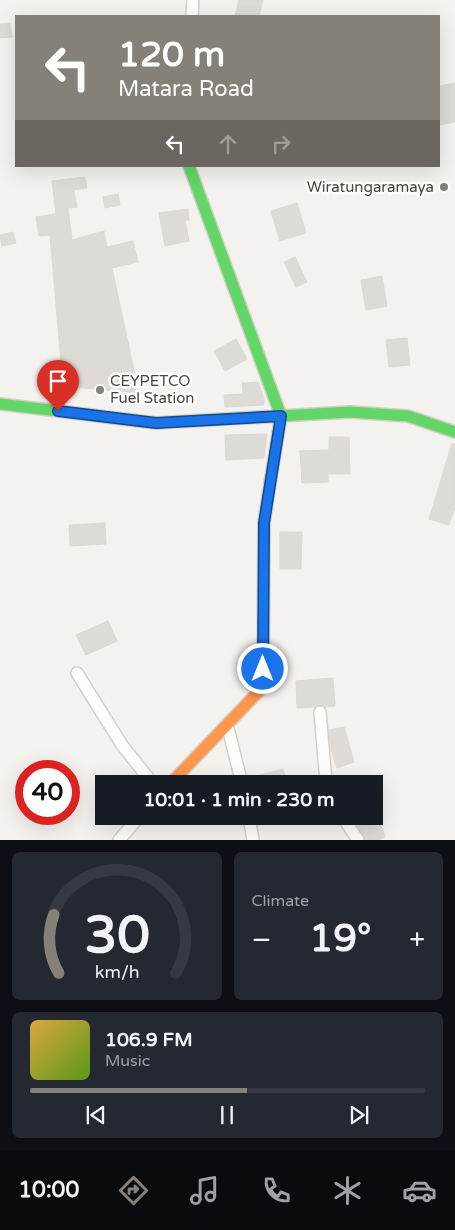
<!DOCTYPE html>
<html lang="en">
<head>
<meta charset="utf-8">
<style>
	:root { --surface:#171b24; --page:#242831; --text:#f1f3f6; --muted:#9ea1a6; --line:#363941; --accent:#868178 }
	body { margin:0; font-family:"Varela Round",sans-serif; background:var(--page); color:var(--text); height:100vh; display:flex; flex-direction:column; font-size:19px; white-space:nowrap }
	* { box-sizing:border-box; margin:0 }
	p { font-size:16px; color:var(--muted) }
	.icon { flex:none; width:28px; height:28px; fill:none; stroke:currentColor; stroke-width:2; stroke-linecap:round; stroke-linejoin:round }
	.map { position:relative; height:840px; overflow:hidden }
	.sheet { display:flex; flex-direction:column; gap:12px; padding:12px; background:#0d0f14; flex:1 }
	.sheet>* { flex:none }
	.banner { position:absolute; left:15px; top:15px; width:425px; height:152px; border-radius:0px; box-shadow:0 5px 20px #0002; background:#868178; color:#fff; overflow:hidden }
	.speed { position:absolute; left:15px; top:760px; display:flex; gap:10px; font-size:25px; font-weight:700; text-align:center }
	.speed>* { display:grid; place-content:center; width:65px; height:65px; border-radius:50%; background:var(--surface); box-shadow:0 5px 20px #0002; line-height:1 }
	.speed .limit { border:8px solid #d22; background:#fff; color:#111 }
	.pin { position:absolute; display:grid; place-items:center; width:42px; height:42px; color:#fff; margin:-51px -21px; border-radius:50% 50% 50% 0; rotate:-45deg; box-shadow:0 0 5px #0007 }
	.pin .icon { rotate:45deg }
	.me { position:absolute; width:55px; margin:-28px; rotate:0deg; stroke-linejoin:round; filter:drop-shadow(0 0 4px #0008) }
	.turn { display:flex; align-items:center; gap:18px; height:105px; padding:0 20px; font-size:22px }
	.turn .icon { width:65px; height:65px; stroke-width:2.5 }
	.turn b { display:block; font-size:35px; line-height:42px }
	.lanes { display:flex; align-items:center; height:48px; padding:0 20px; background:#0003; justify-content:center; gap:25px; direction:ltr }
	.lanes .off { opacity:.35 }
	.big { font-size:38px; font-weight:700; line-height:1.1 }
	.sheet .widget { flex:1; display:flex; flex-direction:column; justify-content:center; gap:8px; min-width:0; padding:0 18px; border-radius:8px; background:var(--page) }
	.sheet .dial { align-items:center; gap:0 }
	.dial svg { height:130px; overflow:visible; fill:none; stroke:var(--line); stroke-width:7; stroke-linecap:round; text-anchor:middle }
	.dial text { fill:var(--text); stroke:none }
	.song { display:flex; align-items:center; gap:15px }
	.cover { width:60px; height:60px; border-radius:8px; background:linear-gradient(135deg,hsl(40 70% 55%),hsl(90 70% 35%)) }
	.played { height:5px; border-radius:2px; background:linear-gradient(90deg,var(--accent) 55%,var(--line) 55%) }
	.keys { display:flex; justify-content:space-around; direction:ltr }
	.heat { display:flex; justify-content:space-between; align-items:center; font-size:28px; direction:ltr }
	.sheet .tiles { flex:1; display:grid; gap:12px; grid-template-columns:1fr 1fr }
	.widget:last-child { grid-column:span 2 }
	.trip { position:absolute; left:95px; top:775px; width:288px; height:50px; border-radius:0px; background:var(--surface); box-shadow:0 5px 20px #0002; font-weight:700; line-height:50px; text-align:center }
	.menu { display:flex; height:80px; justify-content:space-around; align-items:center; background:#090b0e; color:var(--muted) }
	.menu .icon { width:35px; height:35px }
	.menu .selected { color:var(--accent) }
	.menu b { font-size:22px; color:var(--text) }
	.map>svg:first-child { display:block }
</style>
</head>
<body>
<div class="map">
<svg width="455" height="840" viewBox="0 0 455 840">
	<rect width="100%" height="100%" fill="#f4f2ee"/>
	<path fill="#dedbd6" stroke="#dcd9d4" d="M239 0H263L259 16H235Z
		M10 23 12 37 0 38V24Z
		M455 83V122L439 125V86Z
		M85 177 87 188 74 190 77 207 68 208 72 240 104 231 107 247 133 241 138 262 112 268 135 375 136 393 63 386 50 235 39 236 36 217 56 214 52 181Z
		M118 194 120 205 105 208 103 197Z
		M297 203 306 233 280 241 271 211Z
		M188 209 189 220H185L189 241 165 246 159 213Z
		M13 232 16 243 2 246 0 235Z
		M295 257 307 282 296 287 284 262Z
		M382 276 387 306 366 310 361 280Z
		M407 338 410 365 389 367 386 340Z
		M236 339 247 359 225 371 214 351Z
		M258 382 264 399V405L225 407 224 395 243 394 242 383Z
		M267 434 264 458 226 460 225 435Z
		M329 437H349L350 474H328V482L302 483 300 451 329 450Z
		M452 443 455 444V507L449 525 429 519Z
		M105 523 106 544 70 546 69 525Z
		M280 532H302L301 569H280Z
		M108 621 117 641 86 655 76 635Z
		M333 678 335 706 325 707 320 705 314 707 297 708 296 681Z
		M344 727 354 762 337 768 331 749 329 730Z
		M283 769 287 784H249L248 778Z
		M377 812 385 837 377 840H365L355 820 366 816H374V813Z"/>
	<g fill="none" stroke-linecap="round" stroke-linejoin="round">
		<g stroke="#d2d0cb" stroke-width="14">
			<path id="street" d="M192 16 193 0
				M77 673 122 745 153 784
				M320 712 326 782
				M227 724 242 784
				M249 816 253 840
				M342 816 358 840
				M119 840 140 816"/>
		</g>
		<g stroke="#d3cfc5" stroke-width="14">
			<path id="fast" d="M189 166 281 416 270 483
				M0 404 156 423 350 412 408 416 455 432"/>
		</g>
		<g stroke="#d3cfc5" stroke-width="14">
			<path id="slow" d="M170 784 263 687 264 523 270 483"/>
		</g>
		<use href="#street" stroke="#fdfdfc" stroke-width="11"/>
		<use href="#fast" stroke="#63d668" stroke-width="11"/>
		<use href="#slow" stroke="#ff974d" stroke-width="11"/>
	</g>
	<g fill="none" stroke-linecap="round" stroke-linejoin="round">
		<g stroke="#114b97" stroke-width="12">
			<path id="route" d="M58 411 156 423 281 416 264 523 263 669"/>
		</g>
		<use href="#route" stroke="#1a73e8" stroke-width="9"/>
	</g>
	<g fill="#868178" stroke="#fff" stroke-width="2">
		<circle cx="444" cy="187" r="5"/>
		<circle cx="100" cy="390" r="5"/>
	</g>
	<g text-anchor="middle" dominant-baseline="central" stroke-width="5" stroke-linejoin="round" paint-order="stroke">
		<g font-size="15" fill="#4b4439" stroke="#fff" text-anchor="end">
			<text x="434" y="187">Wiratungaramaya</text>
			<text x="110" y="381" text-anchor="start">CEYPETCO<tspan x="110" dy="17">Fuel Station</tspan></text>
		</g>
	</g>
</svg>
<div class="speed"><div class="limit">40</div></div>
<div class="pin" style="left:58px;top:411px;background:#d93025"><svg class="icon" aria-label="arrive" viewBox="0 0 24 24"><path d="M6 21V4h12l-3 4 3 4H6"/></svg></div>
<svg class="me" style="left:263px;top:669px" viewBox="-20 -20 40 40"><circle r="17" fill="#1a73e8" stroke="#fff" stroke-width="3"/><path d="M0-11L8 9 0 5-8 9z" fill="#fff"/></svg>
<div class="trip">10:01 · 1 min · 230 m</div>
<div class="banner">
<div class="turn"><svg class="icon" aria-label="left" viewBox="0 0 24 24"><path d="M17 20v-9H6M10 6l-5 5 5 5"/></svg><div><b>120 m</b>Matara Road</div></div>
<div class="lanes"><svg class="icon" aria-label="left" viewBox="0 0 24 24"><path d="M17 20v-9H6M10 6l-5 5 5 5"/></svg><svg class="icon off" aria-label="ahead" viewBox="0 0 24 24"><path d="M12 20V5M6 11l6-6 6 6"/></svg><svg class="icon off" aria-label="right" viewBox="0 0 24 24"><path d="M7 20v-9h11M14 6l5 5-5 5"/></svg></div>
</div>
</div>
<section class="sheet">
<div class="tiles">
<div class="widget dial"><svg viewBox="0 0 100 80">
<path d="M14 69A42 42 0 1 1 86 69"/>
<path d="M14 69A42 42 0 0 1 11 33" stroke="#868178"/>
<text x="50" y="56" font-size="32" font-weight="700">30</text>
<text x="50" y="72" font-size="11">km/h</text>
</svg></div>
<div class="widget"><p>Climate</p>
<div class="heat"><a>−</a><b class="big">19°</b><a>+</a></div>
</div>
<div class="widget">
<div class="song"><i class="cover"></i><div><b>106.9 FM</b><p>Music</p></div></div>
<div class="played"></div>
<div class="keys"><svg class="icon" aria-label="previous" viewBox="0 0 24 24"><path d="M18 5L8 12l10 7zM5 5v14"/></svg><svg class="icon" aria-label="pause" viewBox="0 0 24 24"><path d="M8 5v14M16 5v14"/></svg><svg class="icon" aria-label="next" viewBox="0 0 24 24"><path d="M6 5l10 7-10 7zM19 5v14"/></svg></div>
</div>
</div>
</section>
<nav class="menu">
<b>10:00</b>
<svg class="icon selected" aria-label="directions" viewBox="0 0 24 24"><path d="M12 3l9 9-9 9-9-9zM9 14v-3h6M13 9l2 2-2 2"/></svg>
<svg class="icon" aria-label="music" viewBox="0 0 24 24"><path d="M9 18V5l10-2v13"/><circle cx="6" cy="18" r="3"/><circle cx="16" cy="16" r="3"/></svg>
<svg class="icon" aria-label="phone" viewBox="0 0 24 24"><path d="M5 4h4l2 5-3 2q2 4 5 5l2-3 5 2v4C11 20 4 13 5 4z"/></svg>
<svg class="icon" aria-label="climate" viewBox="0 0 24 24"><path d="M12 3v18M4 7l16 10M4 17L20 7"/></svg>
<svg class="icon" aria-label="car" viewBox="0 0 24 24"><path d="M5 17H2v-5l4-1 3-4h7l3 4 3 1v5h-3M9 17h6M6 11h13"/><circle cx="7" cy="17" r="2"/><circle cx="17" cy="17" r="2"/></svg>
</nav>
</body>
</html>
